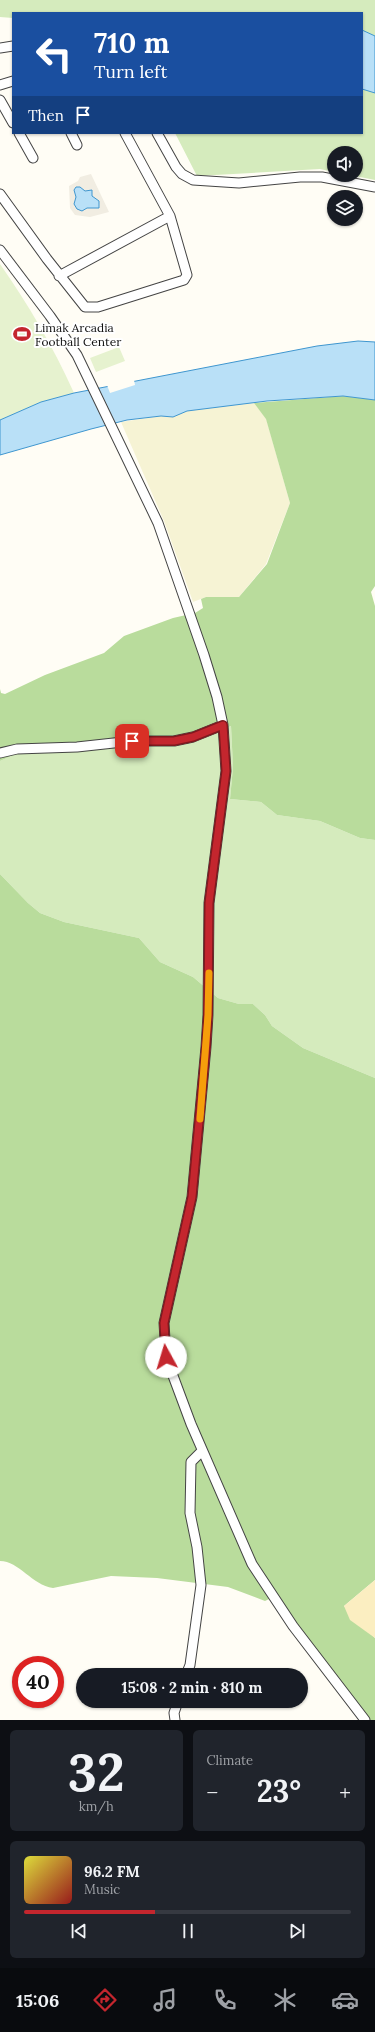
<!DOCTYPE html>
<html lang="en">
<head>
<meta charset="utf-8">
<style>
	:root { --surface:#171b24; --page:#20242c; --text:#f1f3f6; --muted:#9ea1a6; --line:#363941; --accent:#c4262e }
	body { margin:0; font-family:Lora,serif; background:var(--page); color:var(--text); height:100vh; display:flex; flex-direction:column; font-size:15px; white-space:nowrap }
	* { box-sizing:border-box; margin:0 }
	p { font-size:13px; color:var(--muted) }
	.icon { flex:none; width:22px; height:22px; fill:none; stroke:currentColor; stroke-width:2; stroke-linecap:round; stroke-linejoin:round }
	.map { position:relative; height:1720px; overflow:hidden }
	.side { display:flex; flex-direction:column; gap:10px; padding:10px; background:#0d0f14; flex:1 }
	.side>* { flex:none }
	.hud { position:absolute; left:12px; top:12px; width:351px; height:122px; border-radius:0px; box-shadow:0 1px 3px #0004; background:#1a4fa0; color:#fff; overflow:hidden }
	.tools { position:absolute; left:327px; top:146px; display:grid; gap:8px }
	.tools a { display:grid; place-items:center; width:36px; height:36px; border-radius:50%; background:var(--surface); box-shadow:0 1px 3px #0004; font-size:20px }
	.speed { position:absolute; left:12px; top:1656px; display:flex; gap:8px; font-size:20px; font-weight:700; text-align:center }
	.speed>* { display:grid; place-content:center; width:52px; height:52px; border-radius:50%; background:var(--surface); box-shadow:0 1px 3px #0004; line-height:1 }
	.speed .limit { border:6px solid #d22; background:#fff; color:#111 }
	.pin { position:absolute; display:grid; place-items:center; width:34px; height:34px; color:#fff; margin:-17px; border-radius:8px; box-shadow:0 2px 6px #0006 }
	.me { position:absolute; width:44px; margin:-22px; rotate:354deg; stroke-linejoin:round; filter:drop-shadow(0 0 3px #0008) }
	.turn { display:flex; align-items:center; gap:14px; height:84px; padding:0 16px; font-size:18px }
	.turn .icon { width:52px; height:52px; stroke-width:2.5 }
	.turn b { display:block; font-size:28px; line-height:34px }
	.then { display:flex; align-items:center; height:38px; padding:0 16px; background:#0003; gap:8px; font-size:15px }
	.big { font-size:30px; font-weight:800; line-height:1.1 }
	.side .card { flex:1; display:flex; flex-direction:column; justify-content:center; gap:6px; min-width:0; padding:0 14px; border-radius:6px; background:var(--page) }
	.side .dial { align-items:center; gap:0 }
	.dial b { font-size:52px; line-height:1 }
	.song { display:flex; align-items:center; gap:12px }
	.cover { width:48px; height:48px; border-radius:6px; background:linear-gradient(135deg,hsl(60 70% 55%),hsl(0 70% 35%)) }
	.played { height:4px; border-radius:2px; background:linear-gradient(90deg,var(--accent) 40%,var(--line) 40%) }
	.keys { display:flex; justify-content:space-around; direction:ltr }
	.heat { display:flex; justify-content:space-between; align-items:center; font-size:22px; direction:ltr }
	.side .tiles { flex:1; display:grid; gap:10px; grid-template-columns:1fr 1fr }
	.card:last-child { grid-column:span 2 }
	.trip { position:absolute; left:76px; top:1668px; width:232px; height:40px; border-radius:20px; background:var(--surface); box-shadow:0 1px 3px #0004; font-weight:800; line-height:40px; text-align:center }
	.tabs { display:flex; height:64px; justify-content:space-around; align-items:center; background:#090b0e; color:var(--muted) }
	.tabs .icon { width:28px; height:28px }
	.tabs .selected { color:var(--accent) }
	.tabs b { font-size:18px; color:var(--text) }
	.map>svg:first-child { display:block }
</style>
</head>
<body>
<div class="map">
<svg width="375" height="1720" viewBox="0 0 375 1720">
	<rect width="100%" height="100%" fill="#fffdf5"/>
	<path fill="#f6f3d4" d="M254 403 266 418 290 503 266 564 239 597H206L193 602 164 521 121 422 161 416 173 417 187 411Z"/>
	<path fill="#d5ebbd" d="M0 0H375V180L350 175H356V153H334V172L320 169 197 176 175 133H362V13H13V18L0 17Z
		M231 726 233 767 230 799 261 802 277 815 320 821 360 838 375 840V1078L303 1048 272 1026 265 1015 253 1004H239L218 998 193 977 160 962 139 938 64 922 40 913 28 903 0 874V761L22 751 219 731Z"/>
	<path fill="#b9dc9c" d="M343 396 375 400V586L371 592 375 606V840L360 838 320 821 277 815 261 802 230 799 233 767 231 726 190 743 165 744 128 743 22 751 0 761V689L1 693 5 694 45 675 104 653 124 636 173 618 195 613 203 608 201 599 206 597H239L267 564 290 503 266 419 254 403Z
		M0 874 28 903 40 913 64 922 139 938 160 962 193 977 218 998 239 1004H253L265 1015 272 1026 303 1048 375 1078V1580L344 1606 375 1638V1720H370L275 1596 265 1601 228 1587 157 1578 111 1576 53 1588C32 1585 19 1561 0 1561Z"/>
	<path fill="#fbeec1" d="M375 1580V1638L350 1620 344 1606Z"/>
	<path fill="#e6f2cf" d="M0 264C28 304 54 348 74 393L41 402 0 420Z
		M119 347 125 361 96 372 90 358Z"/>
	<path fill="#f1ede2" d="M91 174 109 212 90 217 75 215 70 208 69 186 78 181 80 177Z"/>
	<path fill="#b9e0f7" stroke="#3f96cf" d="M362 30 375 36V93L362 89Z
		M76 187H80L85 191 92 190V196L99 201V208H87L82 211 77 209 74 204 76 197 74 190Z
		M358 341 375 342V400L343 396 267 401 187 411 173 417 161 416 127 420 91 429 0 455V420L41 402 74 393 317 346Z"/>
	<path fill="#fffdf5" d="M134 380 135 385 110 393 107 385Z"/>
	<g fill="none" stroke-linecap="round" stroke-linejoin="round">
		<g stroke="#444" stroke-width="11">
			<path id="minor" d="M0 48 13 46
				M0 85 13 81
				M0 100 13 123
				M19 133 33 158
				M71 133 77 145
				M157 133 176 167 182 174 193 180 239 183 300 177H322L375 187
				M0 194 47 259 85 307H98L184 280 187 275 170 216 125 133
				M0 250 50 316 77 355 158 523 204 655 217 697 223 725 226 771 209 903 208 1015 206 1047 192 1197 164 1323 166 1357 191 1424 252 1564 293 1626 365 1720
				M59 276 170 216
				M0 753 17 749 77 747 132 741H174L193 737 223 725
				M186 1675 190 1665 201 1585 197 1547 190 1513 191 1462 202 1451
				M175 1720 174 1713 178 1701"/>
		</g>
		<use href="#minor" stroke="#fff" stroke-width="9"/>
	</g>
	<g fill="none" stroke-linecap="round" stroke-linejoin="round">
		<g stroke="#7f191e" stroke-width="10">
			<path id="route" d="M132 741H174L193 737 223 725 226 771 209 903 208 1015 206 1047 192 1197 164 1323 166 1357"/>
		</g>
		<use href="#route" stroke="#c4262e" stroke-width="7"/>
		<path stroke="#f59e0b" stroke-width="7" d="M200 1119 208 1015 209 973"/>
	</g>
	<defs>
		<g id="stadium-bare" transform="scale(1.38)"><path d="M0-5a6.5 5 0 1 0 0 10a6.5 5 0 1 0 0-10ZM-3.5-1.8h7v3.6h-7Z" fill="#c4262e" stroke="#fff" stroke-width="2.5" paint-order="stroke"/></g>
	</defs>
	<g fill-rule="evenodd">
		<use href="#stadium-bare" x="22" y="334"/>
	</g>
	<g text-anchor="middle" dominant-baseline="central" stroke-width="4" stroke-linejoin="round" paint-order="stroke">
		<g font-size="12" fill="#111" stroke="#fff" text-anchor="start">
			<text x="35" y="327">Limak Arcadia<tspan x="35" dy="14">Football Center</tspan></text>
		</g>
	</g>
</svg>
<div class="tools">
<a><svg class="icon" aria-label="sound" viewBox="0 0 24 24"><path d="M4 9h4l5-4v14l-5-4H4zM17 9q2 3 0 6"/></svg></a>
<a><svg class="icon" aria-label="layers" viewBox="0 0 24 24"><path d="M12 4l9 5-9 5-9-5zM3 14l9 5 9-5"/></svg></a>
</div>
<div class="speed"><div class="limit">40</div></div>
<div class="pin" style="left:132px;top:741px;background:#d93025"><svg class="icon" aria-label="arrive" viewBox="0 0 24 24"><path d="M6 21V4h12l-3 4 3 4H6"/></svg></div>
<svg class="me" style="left:166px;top:1357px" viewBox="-20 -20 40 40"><circle r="19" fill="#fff"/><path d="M0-13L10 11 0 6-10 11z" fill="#c4262e"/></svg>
<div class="trip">15:08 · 2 min · 810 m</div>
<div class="hud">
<div class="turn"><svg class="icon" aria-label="left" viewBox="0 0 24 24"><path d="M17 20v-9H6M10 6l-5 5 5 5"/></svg><div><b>710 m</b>Turn left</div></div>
<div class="then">Then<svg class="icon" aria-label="arrive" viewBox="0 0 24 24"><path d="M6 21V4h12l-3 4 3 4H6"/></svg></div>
</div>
</div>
<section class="side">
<div class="tiles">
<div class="card dial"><b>32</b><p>km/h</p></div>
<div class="card"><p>Climate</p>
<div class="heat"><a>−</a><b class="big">23°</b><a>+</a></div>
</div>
<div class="card">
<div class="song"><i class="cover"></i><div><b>96.2 FM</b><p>Music</p></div></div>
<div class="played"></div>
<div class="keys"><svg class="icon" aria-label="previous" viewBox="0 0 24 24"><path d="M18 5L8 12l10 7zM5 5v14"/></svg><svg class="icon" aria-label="pause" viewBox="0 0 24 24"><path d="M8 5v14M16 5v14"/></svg><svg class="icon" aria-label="next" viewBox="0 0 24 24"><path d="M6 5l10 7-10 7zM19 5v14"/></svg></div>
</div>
</div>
</section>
<nav class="tabs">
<b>15:06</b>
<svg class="icon selected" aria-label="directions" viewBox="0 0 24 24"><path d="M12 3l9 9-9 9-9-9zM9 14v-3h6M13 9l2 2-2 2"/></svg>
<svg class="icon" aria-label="music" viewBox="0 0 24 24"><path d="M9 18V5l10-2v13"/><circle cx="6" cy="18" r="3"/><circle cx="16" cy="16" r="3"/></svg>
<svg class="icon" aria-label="phone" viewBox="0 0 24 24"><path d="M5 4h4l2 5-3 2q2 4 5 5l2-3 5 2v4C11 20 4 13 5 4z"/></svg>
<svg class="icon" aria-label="climate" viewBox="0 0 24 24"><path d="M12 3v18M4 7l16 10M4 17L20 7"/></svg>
<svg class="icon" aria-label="car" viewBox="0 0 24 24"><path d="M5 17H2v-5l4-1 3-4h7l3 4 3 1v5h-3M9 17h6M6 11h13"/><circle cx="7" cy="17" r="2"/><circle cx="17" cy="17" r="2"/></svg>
</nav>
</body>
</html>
